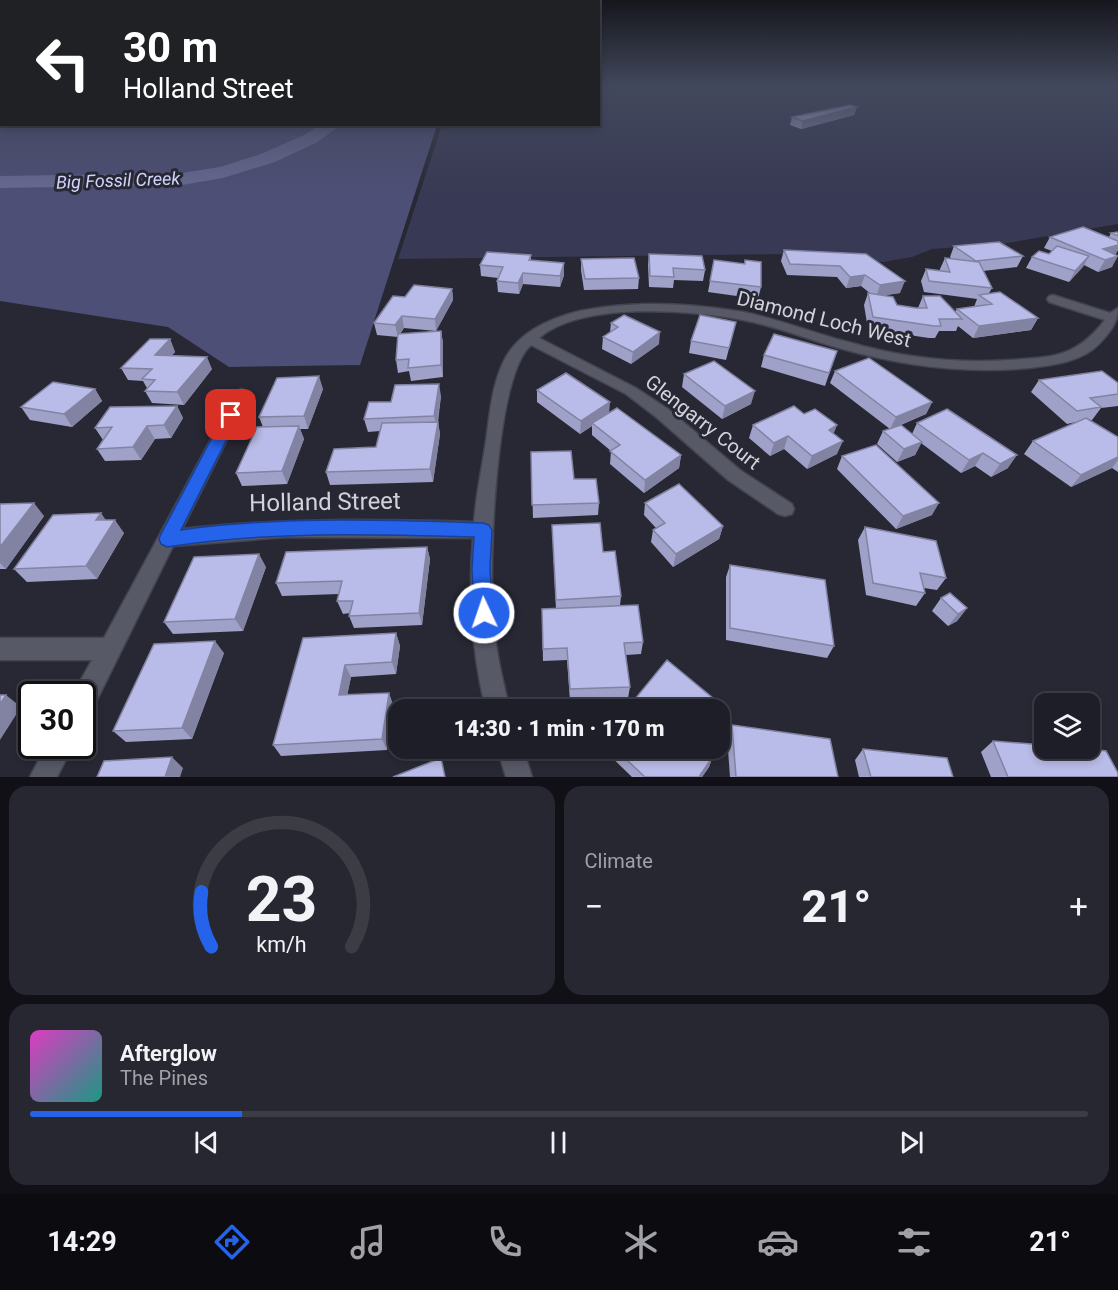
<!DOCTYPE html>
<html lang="en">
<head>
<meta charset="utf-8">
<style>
	:root { --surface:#1e1e28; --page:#262730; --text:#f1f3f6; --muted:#a1a2a8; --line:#3c3c45; --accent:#2563eb }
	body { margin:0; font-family:Roboto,sans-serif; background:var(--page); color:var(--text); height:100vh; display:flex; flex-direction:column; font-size:22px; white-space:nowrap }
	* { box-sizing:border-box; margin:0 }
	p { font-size:20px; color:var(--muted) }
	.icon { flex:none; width:33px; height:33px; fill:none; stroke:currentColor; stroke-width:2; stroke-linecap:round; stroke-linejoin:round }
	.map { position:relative; height:777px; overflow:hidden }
	.side { display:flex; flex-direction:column; gap:9px; padding:9px; background:#101016; flex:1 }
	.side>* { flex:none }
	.top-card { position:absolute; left:0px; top:0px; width:600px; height:126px; box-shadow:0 3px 9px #0003,0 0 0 2px var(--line); background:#202124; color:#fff; overflow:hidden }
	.tools { position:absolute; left:1034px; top:693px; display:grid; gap:12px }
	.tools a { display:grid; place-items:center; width:66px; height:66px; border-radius:12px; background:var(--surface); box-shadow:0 3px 9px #0003,0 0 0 2px var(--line); font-size:30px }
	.speed { position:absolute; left:18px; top:681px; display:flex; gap:12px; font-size:30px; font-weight:700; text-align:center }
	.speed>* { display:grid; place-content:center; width:78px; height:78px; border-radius:50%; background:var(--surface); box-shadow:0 3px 9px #0003,0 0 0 2px var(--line); line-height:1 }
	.speed .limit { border:3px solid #111; border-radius:9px; background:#fff; color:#111 }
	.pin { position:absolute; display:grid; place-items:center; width:51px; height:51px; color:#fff; margin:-26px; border-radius:12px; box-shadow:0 3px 9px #0006 }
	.me { position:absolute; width:66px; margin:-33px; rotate:357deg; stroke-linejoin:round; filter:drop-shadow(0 0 4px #0008) }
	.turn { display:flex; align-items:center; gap:21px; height:126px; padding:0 24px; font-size:27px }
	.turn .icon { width:78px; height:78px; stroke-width:2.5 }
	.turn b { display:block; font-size:42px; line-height:51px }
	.big { font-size:45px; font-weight:800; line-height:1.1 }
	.side .card { flex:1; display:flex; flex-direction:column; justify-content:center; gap:9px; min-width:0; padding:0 21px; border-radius:18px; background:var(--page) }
	.side .dial { align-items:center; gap:0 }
	.dial svg { height:156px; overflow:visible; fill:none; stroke:var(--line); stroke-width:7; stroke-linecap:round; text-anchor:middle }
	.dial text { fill:var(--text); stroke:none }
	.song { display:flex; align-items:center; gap:18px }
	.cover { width:72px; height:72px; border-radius:9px; background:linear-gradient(135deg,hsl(310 70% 55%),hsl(170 70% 35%)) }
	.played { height:6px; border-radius:3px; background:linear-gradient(90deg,var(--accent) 20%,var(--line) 20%) }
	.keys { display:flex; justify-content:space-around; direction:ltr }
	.heat { display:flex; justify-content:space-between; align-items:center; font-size:33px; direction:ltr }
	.side .tiles { flex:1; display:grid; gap:9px; grid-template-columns:1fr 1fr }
	.card:last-child { grid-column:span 2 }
	.trip { position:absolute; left:388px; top:699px; width:342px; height:60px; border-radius:18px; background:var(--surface); box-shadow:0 3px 9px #0003,0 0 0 2px var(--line); font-weight:800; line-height:60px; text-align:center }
	.tab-bar { display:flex; height:96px; justify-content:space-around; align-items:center; background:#0c0c10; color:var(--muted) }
	.tab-bar .icon { width:42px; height:42px }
	.tab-bar .active { color:var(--accent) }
	.tab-bar b { font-size:27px; color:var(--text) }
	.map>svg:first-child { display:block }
</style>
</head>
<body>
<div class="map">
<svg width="1118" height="777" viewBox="0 0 1118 777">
	<rect width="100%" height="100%" fill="#282835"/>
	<path fill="#383954" d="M599 87H1118V224L1002 244 932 249 912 257 883 262 786 254 398 259 442 125 598 124Z"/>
	<path fill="#4e4f76" d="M0 112 2 124 437 125 360 365 229 367 168 327 0 301Z"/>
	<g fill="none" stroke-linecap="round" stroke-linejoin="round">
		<path fill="#686a93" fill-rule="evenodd" d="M322 124H342L316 143 275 162 223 178 182 185 0 188V176L182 173 220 167 261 154 304 135Z"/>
		<g stroke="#43434e" stroke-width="3">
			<path id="minor" d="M1053 295 1110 313 1118 308C1118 323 1110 332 1100 343 1082 362 1054 365 1029 368 964 374 902 366 839 348 807 339 776 326 743 320 690 310 582 301 539 338L636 388 668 409 740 470 792 504 794 509 792 514 785 516 778 514 728 480 656 417 626 394 531 345C495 376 489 564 493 615 495 648 502 678 510 710H486C472 653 468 596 473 538L286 537 173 546 91 712 82 715V694H73L92 660H0V638H104L237 391 242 389 250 394 182 529C279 518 377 519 474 522 476 495 482 468 486 441 490 413 492 382 506 357 521 331 551 318 580 311 634 300 689 303 743 312 779 319 812 333 848 342 900 357 955 364 1010 360 1055 357 1076 357 1105 320L1049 302 1047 299 1049 296Z
				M46 746H73L57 777H30Z
				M497 748H523L532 777H506Z"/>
		</g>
		<use href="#minor" fill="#585967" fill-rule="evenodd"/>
	</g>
	<path fill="#9fa1c8" d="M857 107 854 115 801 129 790 125 792 117Z
		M1118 232V250L1115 254 1112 267 1098 272 1084 265 1069 282 1026 268 1032 257 1049 254 1052 251 1044 248 1050 237H1109L1111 233Z
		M954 246 1023 256 1017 267 983 271 992 288 989 293 1038 318 1031 330 973 338 958 326 956 331H939L935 338H929L868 329 864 305 868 293 871 294 861 286 846 288 837 277 787 275 781 261 784 250 866 254 900 293 884 295 897 305 918 308 923 296 955 312 957 309 974 307 977 299 924 292 921 281 926 269 940 271V269L945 258 952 259 950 257Z
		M649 254 705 270 703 281 674 280 673 288 649 287 648 265Z
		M531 255V261L564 263V275L560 287 523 284 519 294 498 292 497 281 498 278 481 276 480 265Z
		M581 259 639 278 638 289 584 290 581 270Z
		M714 260 744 264 745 260 761 287 758 299 708 292Z
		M452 289 453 300 436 331 404 328 400 334 441 331 443 343V377L411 381 409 371 398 373 396 360 398 337 377 335 374 323 405 297Z
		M736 322 726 360 689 353 691 341Z
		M611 323 659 344 631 364 602 349 603 337 610 332Z
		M170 339 175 352 172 355 212 369 184 405 152 403 145 391 147 388 143 381 128 380 121 368Z
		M837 351 825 386 761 367 764 355Z
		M835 371 932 402 926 414 901 425 912 434 917 423 947 409 1008 468 991 477 975 466 961 473 921 443 915 455 897 462 877 444 883 431 890 429 830 383Z
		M684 374 751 404 722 419 682 387Z
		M1039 380 1118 383V406L1101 408 1092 420H1090L1118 437V472L1112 468 1071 487 1024 454 1033 441 1076 422 1067 424 1031 392Z
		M95 389 102 401 72 427 30 420 21 407Z
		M323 389 308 429H300L304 439 287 484 242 486 236 473 263 427 259 417Z
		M537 390 609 413 681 455 679 468 644 493 610 464 611 451 592 435V426L580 434 537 402Z
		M441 396 438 422 440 434 433 482 330 485 326 472 376 447 380 431 368 432 364 419 391 402Z
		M177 406 183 418 171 438 155 439 141 460 105 461 97 449 103 440 95 428Z
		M804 414 834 434 837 454 807 469 784 449 770 456 749 438 753 425Z
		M531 452 574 479 599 503 598 515 533 518Z
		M842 456 932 515 896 529 837 469Z
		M645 503 723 526 719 539 673 567 651 542 653 530 656 528 644 515Z
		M0 504 44 516 6 569H0Z
		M106 520 124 533 97 579 27 582 14 569Z
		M552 525 603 552 621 596 620 606 643 642 641 654 626 655 630 687 628 698 570 701 567 660 543 661 542 609H556Z
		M865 527 946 578 937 590 924 588 925 593 916 606 866 595 858 540Z
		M427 547 430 559 422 625 354 628 349 616 350 613 343 614 337 601 339 594 282 596 276 583Z
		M730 565 834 646 827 658 726 640V577Z
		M266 567 243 631 173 634 164 622Z
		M941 598 967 608 957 621 948 626 932 611Z
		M396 633 400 646 396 674 351 677 347 695 393 704 387 750 281 756 273 745 303 638Z
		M224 653 192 739 126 742 113 731Z
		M732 725 838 777H730L727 736Z
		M993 741 1118 777H991L981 752Z
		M602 748H704L713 756 709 767 702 777H632Z
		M863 749 953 777H859L855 760Z"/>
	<path fill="#8283a2" d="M857 107 854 115 801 129 803 121Z
		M1118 245V250L1116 254 1101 259 1103 249Z
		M1089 256 1083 267 1069 282 1075 271Z
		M1118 256 1112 267 1098 272 1105 260Z
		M564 263V275L560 287V276Z
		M523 273V284L519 294 518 283Z
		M865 275 861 286 846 288 850 277Z
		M905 281 900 293 876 297 880 285Z
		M452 289 453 300 436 331 435 319Z
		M402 316 404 328 398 337 395 325Z
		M1038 318 1031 330 973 338 979 326Z
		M441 331 443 343V377L441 365Z
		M660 332 659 344 631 364 633 352Z
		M170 339 175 352 161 367 155 355Z
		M207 357 212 369 184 405 177 392Z
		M319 376 323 389 308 429 304 416Z
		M439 384 441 396 437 423 438 422 440 434 433 482 430 469 437 429 434 416Z
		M95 389 102 401 72 427 64 414Z
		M755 391 751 404 722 419 725 406Z
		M610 402 609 415 592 423V426L580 434 581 421Z
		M932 402 926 414 890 429 896 417Z
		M177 406 183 418 171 438 164 425Z
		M837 425 832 438 829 430Z
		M147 426 155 439 141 460 133 447Z
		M299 426 304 439 287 484 282 471Z
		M788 436 784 449 770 456 774 443Z
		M843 441 837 454 807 469 812 456Z
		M922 442 915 455 897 462 904 449Z
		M983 453 975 466 961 473 969 460Z
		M681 455 679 468 644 493 645 480Z
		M1017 455 1008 468 991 477 1000 464Z
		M1118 457V460L1112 468 1071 487 1081 475Z
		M34 503 44 516 6 569 0 563V547Z
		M939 503 932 515 896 529 903 516Z
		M101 513 110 526 96 520Z
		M115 520 124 533 97 579 86 566Z
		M723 526 719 539 673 567 676 554Z
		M427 547 430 559 422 625 419 613Z
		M259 554 266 567 243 631 235 619Z
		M967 608 957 621 948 626 958 614Z
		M396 633 400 646 396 674 392 662Z
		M215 641 224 653 192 739 182 728Z
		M345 665 351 677 345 707 339 695Z
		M389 693 393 704 387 750 382 739Z
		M6 695 21 707 0 740V704Z
		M714 699 710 710H706Z
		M713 756 709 767 702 777H699Z
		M172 757 183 768 180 777H165Z"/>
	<path fill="#b9bbe8" stroke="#8283a2" stroke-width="1.5" d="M850 105 857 107 803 121 792 117Z
		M1083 227 1118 241V245L1103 249 1118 256 1105 260 1050 237Z
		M1118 232V236L1111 233Z
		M999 242 1023 256 976 261 954 246Z
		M1057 246 1089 256 1075 271 1032 257 1039 251 1049 254Z
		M784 250 866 254 905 281 880 285 865 275 850 277 840 266 790 264Z
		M487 252 531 255 529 260 564 263 560 276 523 273 518 283 497 281 503 267 480 265Z
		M649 254 702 256 705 270 673 268 674 277 650 276Z
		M634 258 639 278 585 279 581 259Z
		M945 258 979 262 992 288 929 281 926 269 950 272Z
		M714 260 745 264V260L761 262V287L710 281Z
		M414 285 452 289 435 319 402 316 395 325 374 323 393 296 405 297Z
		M1000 292 1038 318 979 326 957 309 992 304 979 295Z
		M868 293 893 297 897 305 916 308H927L923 296H940L962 319H939L941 326H934L873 317Z
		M624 315 660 332 633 352 603 337 618 327 611 323Z
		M700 315 736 322 729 348 691 341Z
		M441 331V365L408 368 409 359 396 360 398 334Z
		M774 334 837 351 829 373 764 355Z
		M150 339H170L155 355 207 357 177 392 145 391 155 380 142 379 152 369 121 368Z
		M869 358 932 402 896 417 835 371Z
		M714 361 755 391 725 406 684 374Z
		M1102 371 1118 383V394L1090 398 1101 407 1077 411 1039 380Z
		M566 373 610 402 581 421 537 390Z
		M319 376 304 416 259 417 277 378Z
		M53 382 95 389 64 414 21 407Z
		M439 384 434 416 364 419 369 402H391L395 385Z
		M177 406 164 425 147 426 133 447 97 449 112 427 95 428 110 407Z
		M794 406 804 414 815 409 837 425 829 430 843 441 812 456 788 436 774 443 753 425Z
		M617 408 681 455 645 480 610 451 620 445 592 423Z
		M947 409 1017 455 1000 464 983 453 969 460 917 423Z
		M1086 418 1118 437V457L1081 475 1033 441Z
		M438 422 430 469 326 472 334 449 376 447 382 423Z
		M901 425 922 442 904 449 883 431Z
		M299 426 282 471 236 473 257 427Z
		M876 445 939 503 903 516 842 456Z
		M571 451 574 479H596L599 503 532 505 531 452Z
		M679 484 723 526 676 554 653 530 665 523 645 503Z
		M34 503 0 547V504Z
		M101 513 96 520H115L86 566 14 569 53 515Z
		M600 523 603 552 615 551 621 596 556 600 552 525Z
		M865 527 936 541 946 578 920 573 925 593 873 583Z
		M427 547 419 613 349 616 353 601H337L342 581 276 583 286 552Z
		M259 554 235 619 164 622 194 557Z
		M730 565 825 580 834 646 730 628Z
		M950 593 967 608 958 614 941 598Z
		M638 605 643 642 624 643 630 687 570 689 567 648 543 649 542 609Z
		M396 633 392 662 345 665 339 695 389 693 382 739 273 745 303 638Z
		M215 641 182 728 113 731 154 644Z
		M667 660 714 699 706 710H626Z
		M0 695H6L0 704Z
		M732 725 830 739 838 777H736Z
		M993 741 1044 745V748H1081L1106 751 1118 773V777H1008Z
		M614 748H704L713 756 699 777H645Z
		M863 749 947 758 953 777H871Z
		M172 757 165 777H97L104 761Z
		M441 758 445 777H393Z"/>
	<linearGradient id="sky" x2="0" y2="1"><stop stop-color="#16161d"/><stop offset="0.44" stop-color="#42485c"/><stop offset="1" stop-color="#42485c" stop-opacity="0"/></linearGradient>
	<rect width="1118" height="196" fill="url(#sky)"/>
	<path fill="#2563eb" stroke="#184099" stroke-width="1.5" d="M231 410 239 415 181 530C281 516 382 520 483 523L489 525 492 530 490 569 493 613 491 620 484 622 477 620 474 613 472 569 474 537C371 534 270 531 167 547L161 544 159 539 161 534 224 415Z"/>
	<g text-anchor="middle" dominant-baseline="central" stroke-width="6" stroke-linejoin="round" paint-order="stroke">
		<g font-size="18" font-style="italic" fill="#d1d3fc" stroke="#282835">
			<text transform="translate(118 180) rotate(-2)">Big Fossil Creek</text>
		</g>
		<g font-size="20" fill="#d2d2db" stroke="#282835">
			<text transform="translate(824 319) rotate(14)">Diamond Loch West</text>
			<text transform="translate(703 422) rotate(38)">Glengarry Court</text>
		</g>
		<g font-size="24" fill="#d2d2db" stroke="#282835">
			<text transform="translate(325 502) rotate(-1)">Holland Street</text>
		</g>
	</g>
</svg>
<div class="tools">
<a><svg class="icon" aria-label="layers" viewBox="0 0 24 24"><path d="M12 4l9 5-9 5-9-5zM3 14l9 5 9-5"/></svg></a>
</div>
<div class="speed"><div class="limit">30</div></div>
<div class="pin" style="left:231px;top:415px;background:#d93025"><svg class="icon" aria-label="arrive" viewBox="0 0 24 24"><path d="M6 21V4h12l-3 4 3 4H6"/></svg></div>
<svg class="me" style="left:484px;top:613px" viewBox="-20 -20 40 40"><circle r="17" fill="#2563eb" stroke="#fff" stroke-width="3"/><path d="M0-11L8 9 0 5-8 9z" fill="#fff"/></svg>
<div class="trip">14:30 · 1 min · 170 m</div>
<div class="top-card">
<div class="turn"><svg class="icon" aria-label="left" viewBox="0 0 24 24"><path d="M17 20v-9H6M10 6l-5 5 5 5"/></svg><div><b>30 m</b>Holland Street</div></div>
</div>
</div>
<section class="side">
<div class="tiles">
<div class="card dial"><svg viewBox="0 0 100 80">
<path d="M14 69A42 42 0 1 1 86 69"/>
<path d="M14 69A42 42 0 0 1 9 41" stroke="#2563eb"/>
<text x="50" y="56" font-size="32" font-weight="700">23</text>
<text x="50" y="72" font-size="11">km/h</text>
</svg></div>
<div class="card"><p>Climate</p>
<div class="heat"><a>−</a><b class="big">21°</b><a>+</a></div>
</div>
<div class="card">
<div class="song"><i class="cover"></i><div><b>Afterglow</b><p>The Pines</p></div></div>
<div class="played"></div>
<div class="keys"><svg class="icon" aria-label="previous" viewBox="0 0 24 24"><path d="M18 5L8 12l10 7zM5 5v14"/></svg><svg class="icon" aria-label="pause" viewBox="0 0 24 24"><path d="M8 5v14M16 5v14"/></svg><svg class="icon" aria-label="next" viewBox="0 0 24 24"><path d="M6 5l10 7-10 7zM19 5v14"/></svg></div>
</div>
</div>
</section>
<nav class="tab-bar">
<b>14:29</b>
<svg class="icon active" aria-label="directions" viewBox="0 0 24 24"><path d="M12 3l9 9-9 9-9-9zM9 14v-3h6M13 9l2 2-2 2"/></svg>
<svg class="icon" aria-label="music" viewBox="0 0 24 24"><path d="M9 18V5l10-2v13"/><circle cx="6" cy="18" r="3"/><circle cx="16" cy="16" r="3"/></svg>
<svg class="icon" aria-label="phone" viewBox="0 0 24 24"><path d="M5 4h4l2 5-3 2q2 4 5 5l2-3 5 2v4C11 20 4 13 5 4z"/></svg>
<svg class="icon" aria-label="climate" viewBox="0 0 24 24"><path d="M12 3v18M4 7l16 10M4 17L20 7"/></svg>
<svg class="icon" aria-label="car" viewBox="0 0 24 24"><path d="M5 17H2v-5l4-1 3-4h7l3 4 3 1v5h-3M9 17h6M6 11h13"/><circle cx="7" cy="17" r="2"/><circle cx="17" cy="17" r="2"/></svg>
<svg class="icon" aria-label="filters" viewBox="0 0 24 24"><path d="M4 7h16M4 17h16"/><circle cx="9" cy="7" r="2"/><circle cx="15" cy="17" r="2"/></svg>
<b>21°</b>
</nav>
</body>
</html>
